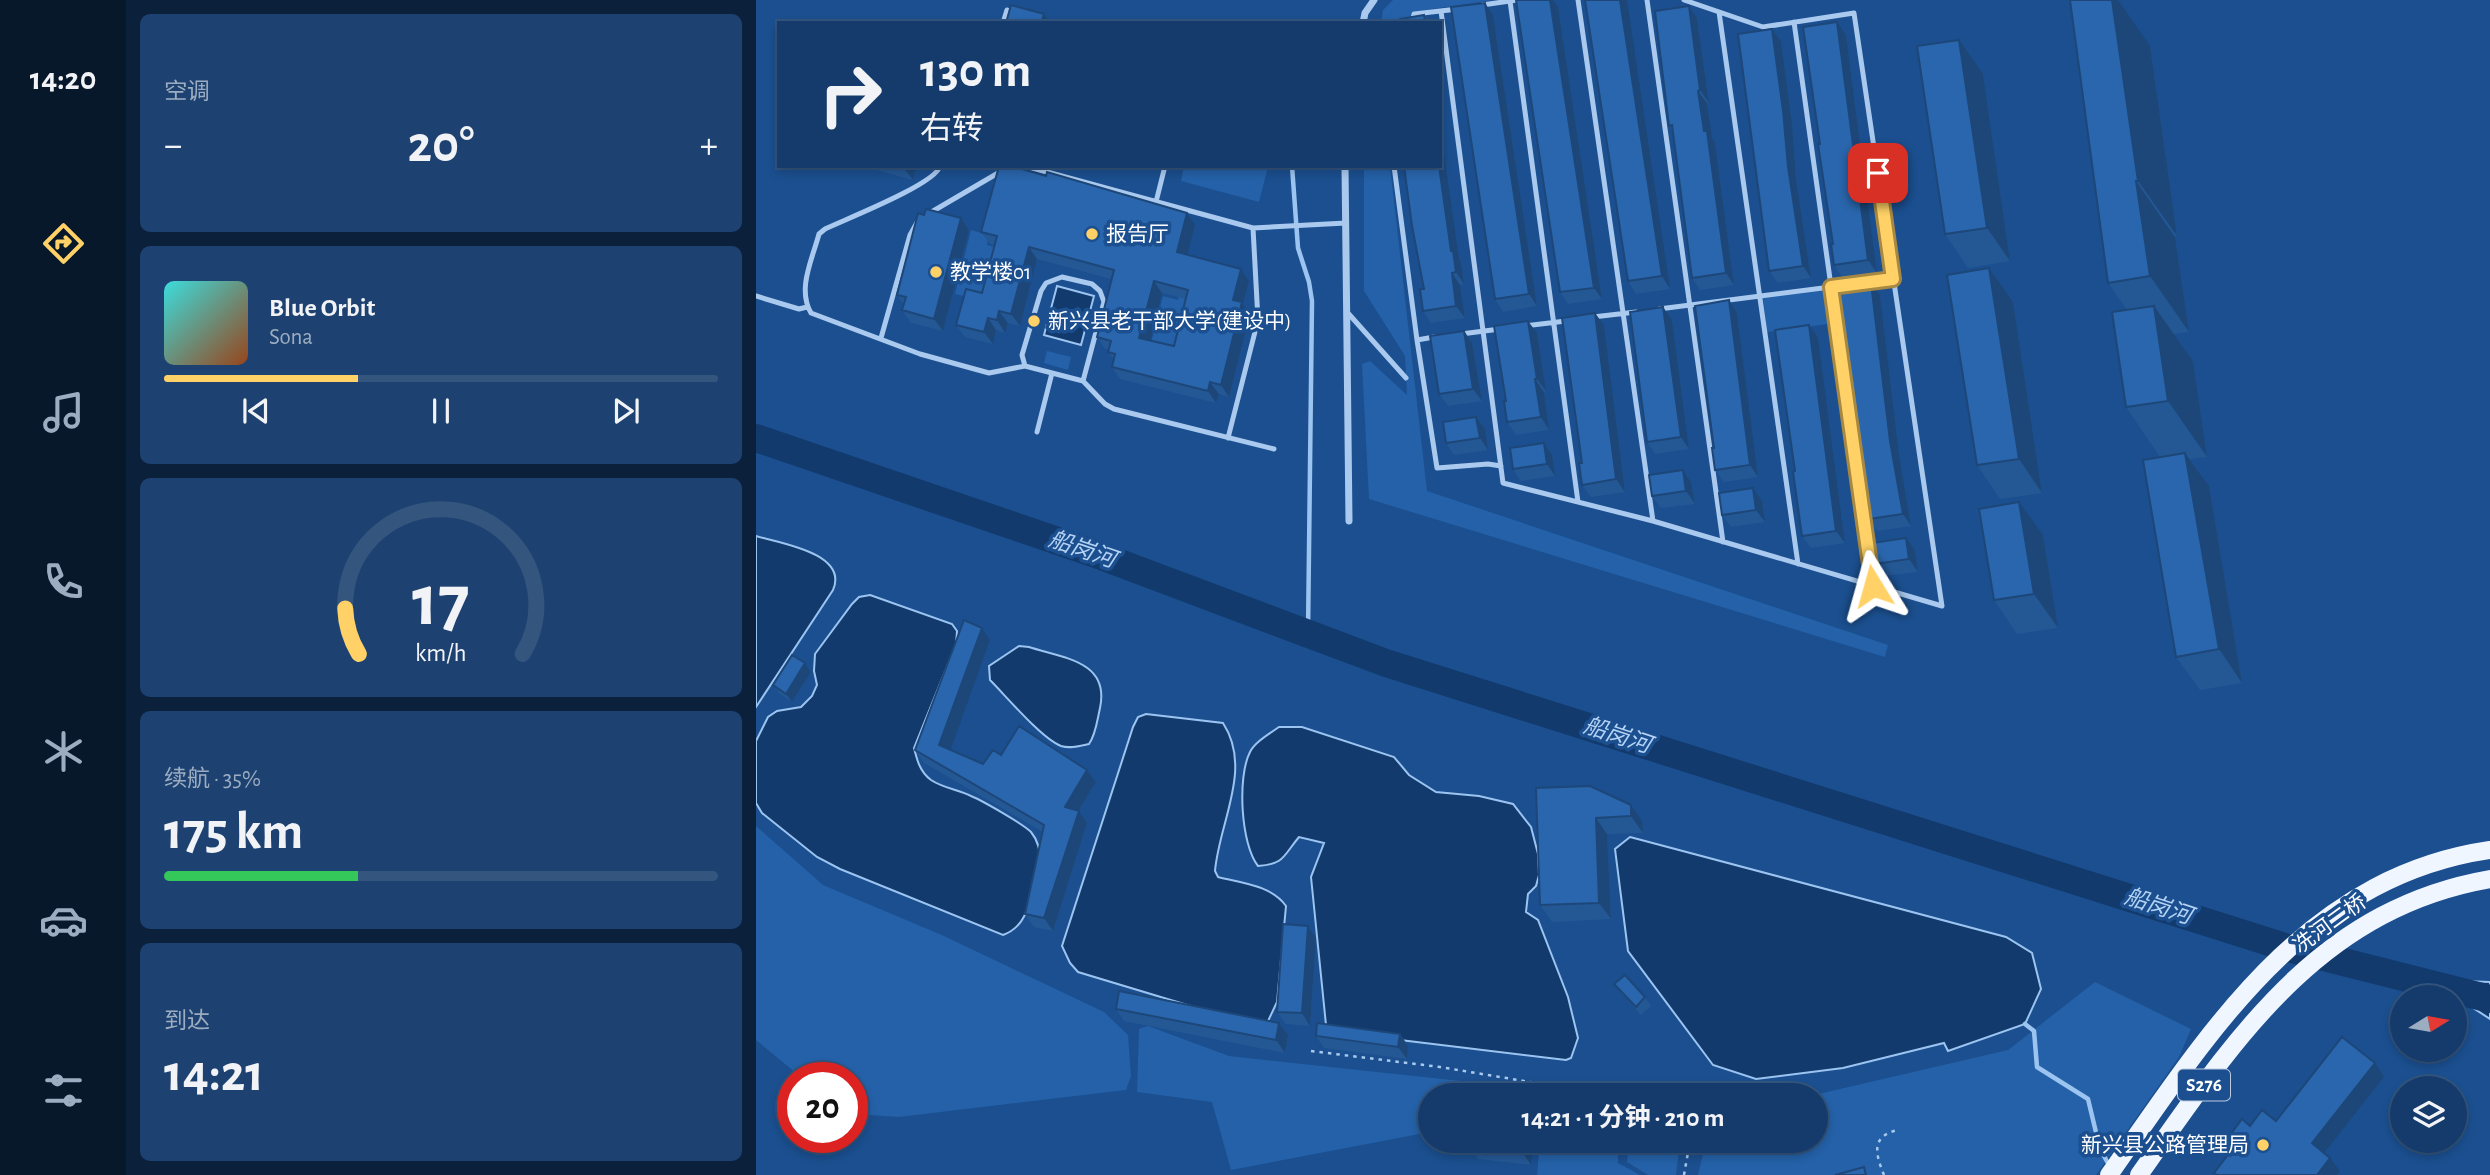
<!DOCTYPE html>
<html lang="zh">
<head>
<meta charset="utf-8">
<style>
	:root { --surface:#143b6b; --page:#1d4271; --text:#f1f3f6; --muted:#9dadc1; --line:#33557e; --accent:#ffd166 }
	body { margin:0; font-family:"Alegreya Sans","Noto Sans SC",sans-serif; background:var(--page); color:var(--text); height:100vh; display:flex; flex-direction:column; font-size:26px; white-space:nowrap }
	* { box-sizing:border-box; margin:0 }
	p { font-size:23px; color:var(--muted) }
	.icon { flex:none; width:38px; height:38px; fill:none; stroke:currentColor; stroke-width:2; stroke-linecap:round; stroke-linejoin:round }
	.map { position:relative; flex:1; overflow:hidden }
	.panel { display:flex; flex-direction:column; gap:14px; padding:14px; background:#0b203b; width:630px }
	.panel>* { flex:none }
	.top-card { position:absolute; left:21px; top:21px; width:665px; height:147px; border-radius:0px; box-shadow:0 4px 10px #0003,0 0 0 2px var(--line); background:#143b6b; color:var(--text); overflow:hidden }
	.needle { width:46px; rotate:79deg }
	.tools { position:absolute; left:1634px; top:985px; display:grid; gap:14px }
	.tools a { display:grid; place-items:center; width:77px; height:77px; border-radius:50%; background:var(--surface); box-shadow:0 4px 10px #0003,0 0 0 2px var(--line); font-size:35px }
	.speed { position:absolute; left:21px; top:1062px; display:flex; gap:14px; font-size:35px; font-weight:700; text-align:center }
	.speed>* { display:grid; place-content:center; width:91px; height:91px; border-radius:50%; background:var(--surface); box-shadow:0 4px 10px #0003,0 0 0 2px var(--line); line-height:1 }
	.speed .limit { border:10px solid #d22; background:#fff; color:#111 }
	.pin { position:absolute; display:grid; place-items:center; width:60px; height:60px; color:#fff; margin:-30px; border-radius:14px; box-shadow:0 4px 10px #0006 }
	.me { position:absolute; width:77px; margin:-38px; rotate:352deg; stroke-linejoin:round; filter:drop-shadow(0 0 5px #0008) }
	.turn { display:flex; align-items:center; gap:24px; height:147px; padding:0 28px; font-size:32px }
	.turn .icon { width:91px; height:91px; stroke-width:2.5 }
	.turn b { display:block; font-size:49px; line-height:60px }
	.big { font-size:52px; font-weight:700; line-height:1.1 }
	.panel .widget { flex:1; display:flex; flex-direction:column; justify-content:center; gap:10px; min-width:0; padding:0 24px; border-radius:10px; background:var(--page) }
	.panel .dial { align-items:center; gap:0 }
	.dial svg { height:182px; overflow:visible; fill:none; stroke:var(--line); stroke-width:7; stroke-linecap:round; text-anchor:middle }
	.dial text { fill:var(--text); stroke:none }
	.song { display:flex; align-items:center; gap:21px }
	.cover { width:84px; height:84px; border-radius:10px; background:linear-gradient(135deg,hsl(180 70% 55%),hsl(20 70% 35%)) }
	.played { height:7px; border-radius:4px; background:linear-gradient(90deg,var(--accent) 35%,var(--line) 35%) }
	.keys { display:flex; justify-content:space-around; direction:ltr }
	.heat { display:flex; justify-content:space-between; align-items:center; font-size:38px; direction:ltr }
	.charge { height:10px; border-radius:5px; background:linear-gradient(90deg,#34c759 35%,var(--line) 0) }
	.trip { position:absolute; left:662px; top:1083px; width:410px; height:70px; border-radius:35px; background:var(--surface); box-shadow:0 4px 10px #0003,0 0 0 2px var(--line); font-weight:700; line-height:70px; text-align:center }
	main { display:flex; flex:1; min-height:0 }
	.tabs { display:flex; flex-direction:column; width:126px; justify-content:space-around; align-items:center; background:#08182b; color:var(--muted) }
	.tabs .icon { width:49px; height:49px }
	.tabs .on { color:var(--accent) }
	.tabs b { font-size:32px; color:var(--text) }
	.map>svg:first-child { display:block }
</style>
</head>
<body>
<main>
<nav class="tabs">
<b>14:20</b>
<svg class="icon on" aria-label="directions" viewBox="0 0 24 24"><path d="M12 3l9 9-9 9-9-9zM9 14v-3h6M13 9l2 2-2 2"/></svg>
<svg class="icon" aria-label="music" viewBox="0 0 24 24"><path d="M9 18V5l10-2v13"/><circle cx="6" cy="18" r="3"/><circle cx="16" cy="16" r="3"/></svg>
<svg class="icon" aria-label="phone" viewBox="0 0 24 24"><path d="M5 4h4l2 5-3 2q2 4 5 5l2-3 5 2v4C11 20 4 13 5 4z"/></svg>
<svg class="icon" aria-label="climate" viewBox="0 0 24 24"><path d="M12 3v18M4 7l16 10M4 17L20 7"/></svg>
<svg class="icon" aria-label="car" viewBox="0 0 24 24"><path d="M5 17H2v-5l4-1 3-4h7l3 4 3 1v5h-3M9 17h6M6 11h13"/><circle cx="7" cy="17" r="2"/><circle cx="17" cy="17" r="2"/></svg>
<svg class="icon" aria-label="filters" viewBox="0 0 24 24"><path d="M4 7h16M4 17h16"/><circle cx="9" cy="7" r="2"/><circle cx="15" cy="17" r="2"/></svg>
</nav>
<section class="panel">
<div class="widget"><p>空调</p>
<div class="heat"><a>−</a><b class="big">20°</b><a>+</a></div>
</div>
<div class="widget">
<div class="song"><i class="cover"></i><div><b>Blue Orbit</b><p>Sona</p></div></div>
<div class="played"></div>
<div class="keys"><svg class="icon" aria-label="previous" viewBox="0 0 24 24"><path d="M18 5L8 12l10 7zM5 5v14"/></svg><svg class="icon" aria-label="pause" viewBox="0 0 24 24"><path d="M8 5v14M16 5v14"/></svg><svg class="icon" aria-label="next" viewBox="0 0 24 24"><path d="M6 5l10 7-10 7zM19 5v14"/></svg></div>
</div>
<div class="widget dial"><svg viewBox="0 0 100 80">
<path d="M14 69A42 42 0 1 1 86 69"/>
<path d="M14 69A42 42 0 0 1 8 49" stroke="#ffd166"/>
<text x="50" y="56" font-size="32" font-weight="700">17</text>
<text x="50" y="72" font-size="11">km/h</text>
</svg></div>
<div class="widget"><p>续航 · 35%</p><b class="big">175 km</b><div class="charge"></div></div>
<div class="widget"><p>到达</p><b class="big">14:21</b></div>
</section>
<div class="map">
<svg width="1734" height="1175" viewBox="0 0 1734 1175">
	<rect width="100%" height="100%" fill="#1b4f8f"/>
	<path fill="#2461a8" d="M637 0H738L656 12 653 23H625L627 10Z
		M428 166H510L512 167 503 202 425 181Z
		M608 166H634L671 491 1132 645 1129 657 613 499 606 364 614 361 651 395 649 356 608 291Z
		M215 230 233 235 231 245 246 249 233 302 199 294Z
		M1067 288 1072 324 1011 332 1007 296Z
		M424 291 439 295 424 355 394 347 407 296 422 300Z
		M291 351 315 357 312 370 288 363Z
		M0 826 67 885 188 936 348 1012 372 1035 375 1076 370 1090 143 1117 96 1114V1078H46L0 1040Z
		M1339 982 1435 1029 1423 1057 1340 1175H942L950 1141H1059L1058 1095 1252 1050Z
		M392 1026 473 1056 705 1081 704 1095 674 1096V1132L475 1170 456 1102 381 1092 383 1029Z
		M784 1141H862V1163L884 1175H781Z
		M873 1141H924L920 1175H892L871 1162Z"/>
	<path fill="#123a6d" stroke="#9cc4f0" stroke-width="2" d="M301 286 338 296 325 345 288 335Z
		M0 536C23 543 93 553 77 590L0 707Z
		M114 595 196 624 201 631 200 644 158 748C161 760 164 772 175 780 187 788 203 790 215 796 227 801 267 824 275 832 289 849 285 877 278 894 270 913 266 928 247 935L84 869 61 857 6 813 0 803V741L12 717 21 711 45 707 56 696 61 685 58 671 59 654 96 604 103 597Z
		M263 646 273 647C307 658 354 661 344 708 341 721 340 734 333 744 324 746 314 749 305 746 285 738 250 696 234 680L233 666Z
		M390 714 467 723C497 769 463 822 459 871L462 877C485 883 515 885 530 906L521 1002 512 1021 501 1026 322 972 314 963 306 946 377 727 382 717Z
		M523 727H546L638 757 653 775 680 792 723 796 757 804 775 827 782 854 783 875 780 886 772 894 770 912 782 920 812 997 822 1038 815 1058 810 1060 578 1032 570 1025 555 877 568 843 543 837C527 856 529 864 502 866 485 845 481 777 494 752 499 742 513 734 523 727Z
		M874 837 1250 937 1276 953 1285 989 1269 1024 1192 1051 1188 1043 1087 1068 1000 1079 957 1065 872 951 859 849Z
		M1706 981 1734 982V1019L1705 1000 1698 988Z"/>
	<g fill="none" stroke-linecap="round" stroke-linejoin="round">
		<path stroke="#9cc4f0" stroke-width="4.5" d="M536 166 542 248 553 282 556 301 552 634
			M1269 1024 1278 1031 1281 1067 1332 1099 1344 1149 1353 1165"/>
		<path stroke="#123a6d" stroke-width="28" d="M0 438 337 553 630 663 1532 948 1734 999"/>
		<path stroke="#a9c9ee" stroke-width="2.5" stroke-dasharray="3.5 5" stroke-linecap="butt" d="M555 1051 684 1067 804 1087
			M849 1091 914 1096
			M928 1175 934 1141
			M1128 1175C1119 1153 1115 1136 1142 1130"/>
		<path stroke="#a9c9ee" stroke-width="5" d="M822 0 897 521
			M891 0 967 542
			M754 1 822 502
			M726 5 761 0
			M685 11 747 483 897 521 1186 606 1098 13 1007 27 928 0
			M963 12 1042 564
			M1038 22 1117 586
			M247 23 251 10
			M656 23 658 14 702 9
			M184 166C180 184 90 219 69 229L63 234C56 260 41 289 55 313L164 354 233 373 269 366 327 381 349 404 358 409 518 449
			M269 166 497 228 590 223
			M638 166 661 340 681 468 732 464 745 466
			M400 202 409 166
			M172 214 254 166
			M0 296 43 309 51 307
			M903 309 1137 279
			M591 312 650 378
			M837 317 880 312
			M768 326 810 321
			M705 334 744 329
			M125 338 154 235 163 219
			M661 340 678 337
			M269 366 266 355 285 291 290 283 306 277 336 284 344 291 348 302 327 381
			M281 432 296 373
			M472 438 502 320 497 228"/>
		<path stroke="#a9c9ee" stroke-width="7" d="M607 23 609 13 618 0
			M589 166 593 521"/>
		<path stroke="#f0f6ff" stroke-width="18" d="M1353 1175C1452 1034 1548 877 1734 850
			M1383 1175C1477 1042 1561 909 1734 879"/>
	</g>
	<path fill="#245895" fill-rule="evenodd" d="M829 0 914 289 880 294 872 281Z
		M933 6 941 18 953 103H951L956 138 959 143 978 285 944 290 936 278 916 131 913 126Z
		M802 7 846 299 812 304 804 292Z
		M737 15 781 306 747 312 739 299Z
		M1016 29 1025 41 1036 123 1040 179 1055 278 1022 283 1013 271Z
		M1090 35 1121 273 1087 278 1078 265 1077 244 1064 144Z
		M1394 46 1421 236 1419 237 1433 332 1418 334 1437 361 1451 457 1434 459 1453 486 1486 683 1444 690 1420 657 1404 457 1370 407 1371 310 1352 283Z
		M1227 74 1254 261 1212 268 1189 234Z
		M112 166H160L157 180 113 168Z
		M205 218 213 230 187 331 155 323 146 310 148 305 141 295Z
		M439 225 431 255 493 281 487 304 494 314 473 397 463 394 460 403 364 379 356 367 358 360 352 352 353 350 349 349 341 337 355 279 281 259 264 326 252 323 249 333 240 330 237 344 209 337 200 325 226 293 239 245 234 244 225 232ZM406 293 430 299 418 346 394 340Z
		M703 259 705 263 708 284 704 285 709 318 675 323 667 311 668 289Z
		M1115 283 1124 295 1143 454 1155 526 1121 531 1113 519Z
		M973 300 981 313 1002 477 968 482 959 470 958 448Z
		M1257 302 1286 493 1244 499 1221 465Z
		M916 320 933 449 899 454 891 442Z
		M848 325 869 492 835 497 826 485V463Z
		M1053 325 1062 337 1089 543 1055 548 1046 536 1039 471Z
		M708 331 716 343 726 401 692 406 683 394Z
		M781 333 790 391 788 392 793 430 760 435 751 422 750 401Z
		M720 417 729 429 732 450 698 455 690 443Z
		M788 443 796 455 799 476 765 481 757 469Z
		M927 470 935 482 939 504 905 508 896 496Z
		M997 488 1006 501 1009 522 975 527 966 515Z
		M1287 535 1302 628 1261 634 1238 600Z
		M1150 538 1159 550 1162 572 1128 576 1119 564Z
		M234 640 194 750 227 764 245 755 331 770 340 782 322 811 331 823 297 931 278 927 269 914 287 832 168 763 159 750Z
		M49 663 55 672 36 702 23 693 17 685Z
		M834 786 886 821 887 833 851 834 855 919 796 922 784 905Z
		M552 926 560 938 554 1026 530 1024 521 1012Z
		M858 984 889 997 895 1006 885 1015 864 992Z
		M360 1009 532 1035 529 1053 368 1021Z
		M644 1034 652 1046 651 1059 568 1048 560 1036Z
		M778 1141 775 1165 722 1159 713 1147Z"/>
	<path fill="#1d4779" d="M794 0H797L802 7 846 299 838 288Z
		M864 0H871L914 289 906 276Z
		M1356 0H1362L1394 46 1421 236 1382 181Z
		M729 3 737 15 781 306 773 294Z
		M933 6 941 18 953 103 944 90Z
		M288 14 294 23H285Z
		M1081 22 1090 35 1121 273 1112 260Z
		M1016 29 1025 41 1036 123 1040 179 1055 278 1047 266 1032 167Z
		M1203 40 1227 74 1254 261 1231 228Z
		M942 91 951 103 956 138 959 143 978 285 970 273Z
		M684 126 703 259 705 263 708 284 700 272 695 251 683 166H684Z
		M148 166H160L157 180 148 168Z
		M1380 181 1419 237 1433 332 1394 276Z
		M431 213 439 225 429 264 421 252Z
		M205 218 213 230 187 331 178 319Z
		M273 247 281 259 264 326 255 314Z
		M1233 268 1257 302 1286 493 1263 459Z
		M485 269 493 281 487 304 494 314 473 397 465 385 477 300Z
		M696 273 704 285 709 318 700 306Z
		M398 281 406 293 392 350 383 338Z
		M1115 283 1124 295 1143 454 1155 526 1147 514 1134 441Z
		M973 300 981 313 1002 477 994 465Z
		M1398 306 1437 361 1451 457 1412 401Z
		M907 307 916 320 933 449 925 437Z
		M243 311 252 323 249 333 241 320Z
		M839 313 848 325 869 492 860 479Z
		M232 318 240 330 237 344 228 332Z
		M772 321 781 333 790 391 781 379Z
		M1053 325 1062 337 1089 543 1080 531Z
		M708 331 716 343 726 401 717 389Z
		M779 379 788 392 793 430 785 417Z
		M454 382 463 394 460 403 452 391Z
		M720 417 729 429 732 450 724 438Z
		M788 443 796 455 799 476 791 464Z
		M1429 453 1453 486 1486 683 1463 649Z
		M927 470 935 482 939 504 930 491Z
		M997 488 1006 501 1009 522 1000 510Z
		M1263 502 1287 535 1302 628 1278 594Z
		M1150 538 1159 550 1162 572 1153 559Z
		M226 628 234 640 192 757 183 745Z
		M49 663 55 672 36 702 30 694Z
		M331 770 340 782 317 819 309 807Z
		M875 805 886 821 887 833 875 816Z
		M323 811 331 823 297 931 288 918Z
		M840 818 851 834 855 919 843 903Z
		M552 926 560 938 554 1026 546 1013Z
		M523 1023 532 1035 529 1053 520 1040Z
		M644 1034 652 1046 651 1059 642 1047Z
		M1619 1063 1628 1077 1565 1157 1556 1143Z
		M848 1088 854 1096H848Z
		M768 1141H778L775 1165 767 1153Z
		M1574 1158 1584 1171 1581 1175H1561Z"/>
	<path fill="#2a66ad" stroke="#1d4779" stroke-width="2" fill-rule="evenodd" d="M760 0H794L838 288 804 292Z
		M829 0H864L906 276 872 281Z
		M1314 0H1356L1382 181H1380L1394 276 1352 283Z
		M729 3 773 294 739 299 695 7Z
		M255 5 288 14 285 23H250Z
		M933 6 944 90 942 91 948 131H951L970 273 936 278 916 125 913 126 899 11Z
		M668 15 669 23H644V19Z
		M1081 22 1112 260 1078 265 1075 244H1077L1062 144H1064L1047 27Z
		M1016 29 1027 111 1032 167 1047 266 1013 271 982 34Z
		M1203 40 1231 228 1189 234 1161 46Z
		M243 166H256L290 176 291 172 431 213 421 252 485 269 477 300 486 302 465 385 454 382 452 391 356 367 359 354 352 352 355 341 341 337 358 270 273 247 255 314 243 311 241 320 232 318 228 332 200 325 210 289 226 293 241 236 225 232ZM398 281 432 290 418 346 383 338Z
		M648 166H683L695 251H697L700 272 696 273 700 306 667 311 664 289H668L656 226Z
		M170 209 205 218 178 319 146 310 150 297 141 295 162 213 168 215Z
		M1233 268 1263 459 1221 465 1191 275Z
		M1115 283 1134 441 1147 514 1113 519 1102 460 1081 288Z
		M973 300 994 465 959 470 956 448H958L939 306Z
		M1398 306 1412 401 1370 407 1356 312Z
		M907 307 925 437 891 442 874 312Z
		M839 313 860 479 826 485 823 463H826L806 318Z
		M772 321 781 379H779L785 417 751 422 748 401H750L738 326Z
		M1053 325 1080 531 1046 536 1037 472 1039 471 1019 330Z
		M708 331 717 389 683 394 674 336Z
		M720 417 724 438 690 443 687 422Z
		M788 443 791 464 757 469 754 448Z
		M1429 453 1463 649 1420 657 1387 460Z
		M927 470 930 491 896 496 893 475Z
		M997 488 1000 510 966 515 963 493Z
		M1263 502 1278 594 1238 600 1223 509Z
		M1150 538 1153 559 1119 564 1116 543Z
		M208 620 226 628 183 745 227 764 237 750 245 755 263 726 331 770 309 807 323 811 288 918 269 914 288 825 159 750Z
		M36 655 49 663 30 694 17 685Z
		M834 786 875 805V816L840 818 843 903 784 905 780 788Z
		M527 924 552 926 546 1013 521 1012Z
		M869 975 889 997 880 1007 858 984Z
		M363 991 523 1023 520 1040 360 1009Z
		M561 1023 644 1034 642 1047 560 1036Z
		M1586 1037 1619 1063 1556 1143 1574 1158 1561 1175H1461L1458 1173 1471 1156 1463 1150 1486 1119 1494 1126 1506 1110 1520 1121Z
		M802 1086 848 1088V1096H801Z
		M714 1141H768L767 1153 713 1147Z
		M1108 1167 1110 1175H1079Z"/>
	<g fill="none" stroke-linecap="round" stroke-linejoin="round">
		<g stroke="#a68842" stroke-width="18">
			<path id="route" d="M1117 586 1075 287 1137 279 1122 173"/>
		</g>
		<use href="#route" stroke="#ffd166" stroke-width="12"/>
	</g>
	<g fill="#ffd166" stroke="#1b4f8f" stroke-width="2.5">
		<circle cx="336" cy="234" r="7"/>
		<circle cx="180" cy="272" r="7"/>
		<circle cx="278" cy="321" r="7"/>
		<circle cx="1507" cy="1145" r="7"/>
	</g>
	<g text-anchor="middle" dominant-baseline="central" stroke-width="7" stroke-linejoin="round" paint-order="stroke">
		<rect fill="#1b4f8f" stroke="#bbcadd" stroke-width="2" x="1422" y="1069.5" width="52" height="31" rx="5"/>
		<g font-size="19" font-weight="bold" fill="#fff">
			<text x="1448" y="1085">S276</text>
		</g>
		<g font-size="21" fill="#fff" stroke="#1b4f8f" text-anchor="start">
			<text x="350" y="234">报告厅</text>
			<text x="194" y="272">教学楼01</text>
			<text x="292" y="321">新兴县老干部大学(建设中)</text>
			<text x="1493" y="1145" text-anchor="end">新兴县公路管理局</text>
		</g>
		<g font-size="21" fill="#fff" stroke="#1b4f8f">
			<text transform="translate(1574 924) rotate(-36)">冼河二桥</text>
		</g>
		<g font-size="23" font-style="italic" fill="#b5d3f5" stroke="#1b4f8f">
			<text transform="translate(326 550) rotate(19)">船岗河</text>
			<text transform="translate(861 736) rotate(18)">船岗河</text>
			<text transform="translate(1402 907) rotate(18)">船岗河</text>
		</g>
	</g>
</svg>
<div class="tools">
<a><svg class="needle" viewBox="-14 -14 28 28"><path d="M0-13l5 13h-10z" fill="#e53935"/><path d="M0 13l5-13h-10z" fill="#9dadc1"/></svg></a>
<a><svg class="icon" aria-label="layers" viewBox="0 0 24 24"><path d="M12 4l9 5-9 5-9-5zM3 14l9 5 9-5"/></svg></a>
</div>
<div class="speed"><div class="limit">20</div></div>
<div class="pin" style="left:1122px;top:173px;background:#d93025"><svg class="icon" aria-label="arrive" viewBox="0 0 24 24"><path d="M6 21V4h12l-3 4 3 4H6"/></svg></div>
<svg class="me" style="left:1117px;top:586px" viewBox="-20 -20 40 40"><path d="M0-17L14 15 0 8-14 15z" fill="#ffd166" stroke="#fff" stroke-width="4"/></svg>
<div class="trip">14:21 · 1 分钟 · 210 m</div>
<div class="top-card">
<div class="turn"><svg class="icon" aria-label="right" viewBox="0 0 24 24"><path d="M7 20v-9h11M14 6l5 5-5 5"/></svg><div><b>130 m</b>右转</div></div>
</div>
</div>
</main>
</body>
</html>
